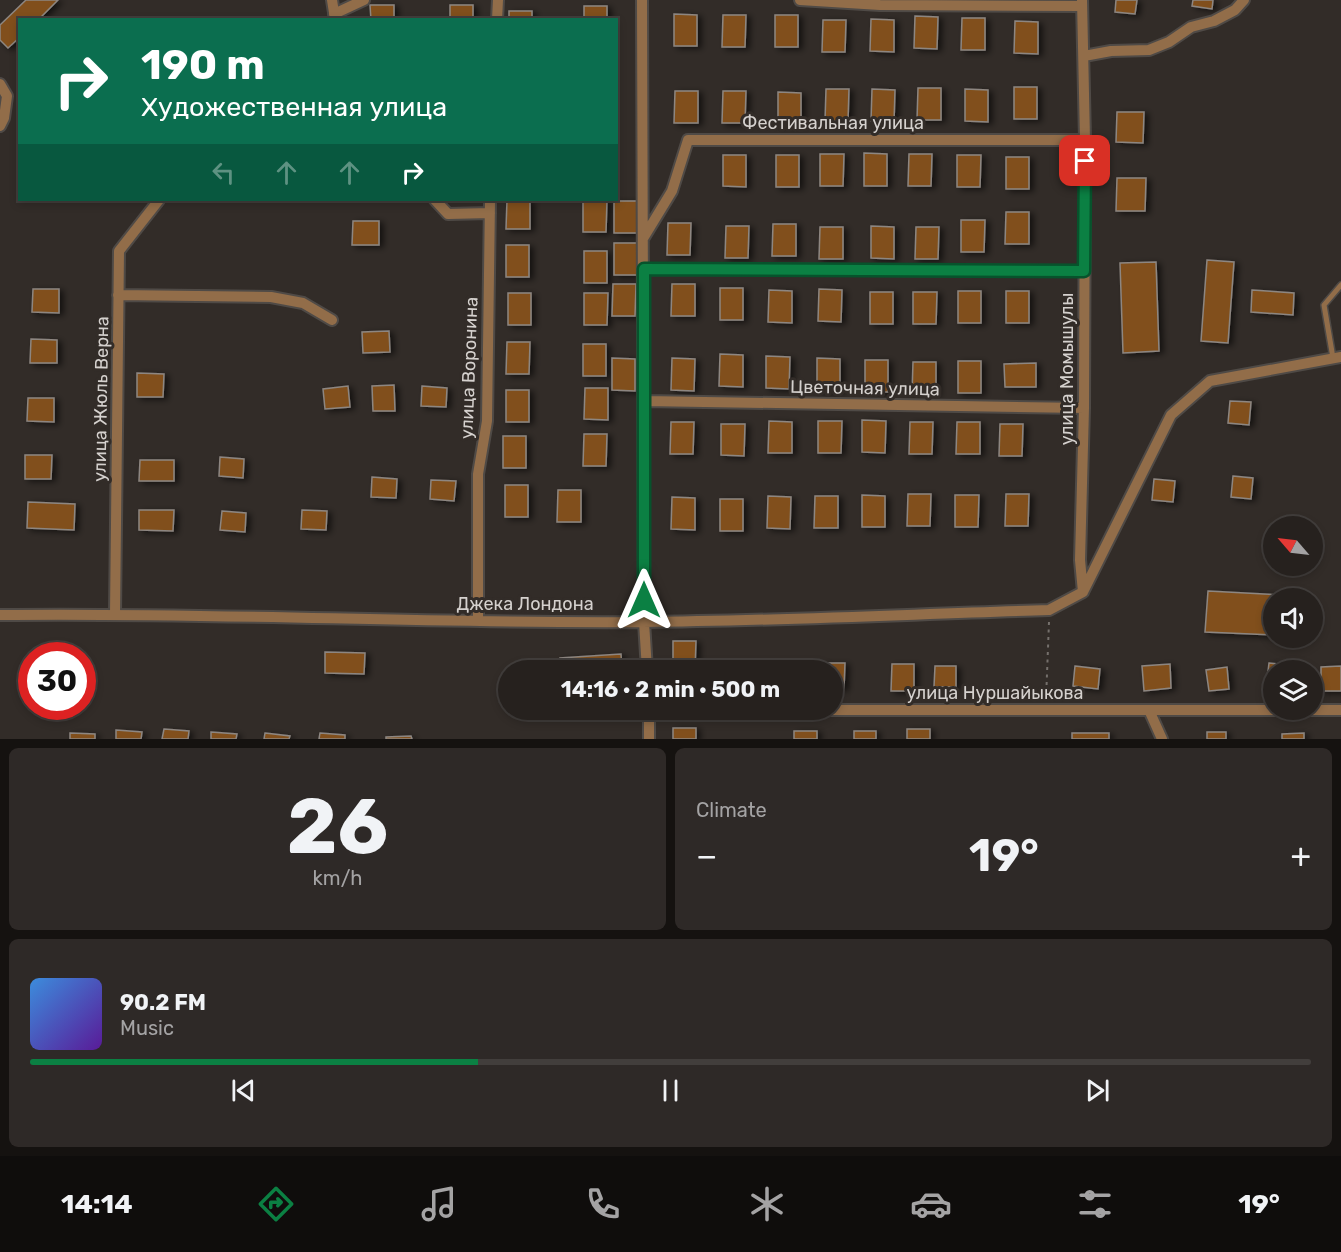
<!DOCTYPE html>
<html lang="en">
<head>
<meta charset="utf-8">
<style>
	:root { --surface:#26211e; --page:#2e2927; --text:#f1f3f6; --muted:#a4a3a4; --line:#423e3c; --accent:#0b8043 }
	body { margin:0; font-family:Rubik,sans-serif; background:var(--page); color:var(--text); height:100vh; display:flex; flex-direction:column; font-size:22px; white-space:nowrap }
	* { box-sizing:border-box; margin:0 }
	p { font-size:20px; color:var(--muted) }
	.icon { flex:none; width:33px; height:33px; fill:none; stroke:currentColor; stroke-width:2; stroke-linecap:round; stroke-linejoin:round }
	.map { position:relative; height:739px; overflow:hidden }
	.side { display:flex; flex-direction:column; gap:9px; padding:9px; background:#151210; flex:1 }
	.side>* { flex:none }
	.hud { position:absolute; left:18px; top:18px; width:600px; height:183px; border-radius:0px; box-shadow:0 3px 9px #0003,0 0 0 2px var(--line); background:#0b6e4f; color:#fff; overflow:hidden }
	.needle { width:39px; rotate:298deg }
	.controls { position:absolute; left:1263px; top:516px; display:grid; gap:12px }
	.controls a { display:grid; place-items:center; width:60px; height:60px; border-radius:50%; background:var(--surface); box-shadow:0 3px 9px #0003,0 0 0 2px var(--line); font-size:30px }
	.speed { position:absolute; left:18px; top:642px; display:flex; gap:12px; font-size:30px; font-weight:700; text-align:center }
	.speed>* { display:grid; place-content:center; width:78px; height:78px; border-radius:50%; background:var(--surface); box-shadow:0 3px 9px #0003,0 0 0 2px var(--line); line-height:1 }
	.speed .limit { border:9px solid #d22; background:#fff; color:#111 }
	.pin { position:absolute; display:grid; place-items:center; width:51px; height:51px; color:#fff; margin:-26px; border-radius:12px; box-shadow:0 3px 9px #0006 }
	.me { position:absolute; width:66px; margin:-33px; rotate:0deg; stroke-linejoin:round; filter:drop-shadow(0 0 4px #0008) }
	.turn { display:flex; align-items:center; gap:21px; height:126px; padding:0 24px; font-size:27px }
	.turn .icon { width:78px; height:78px; stroke-width:2.5 }
	.turn b { display:block; font-size:42px; line-height:51px }
	.lanes { display:flex; align-items:center; height:57px; padding:0 24px; background:#0003; justify-content:center; gap:30px; direction:ltr }
	.lanes .off { opacity:.35 }
	.big { font-size:45px; font-weight:700; line-height:1.1 }
	.side .card { flex:1; display:flex; flex-direction:column; justify-content:center; gap:9px; min-width:0; padding:0 21px; border-radius:9px; background:var(--page) }
	.side .dial { align-items:center; gap:0 }
	.dial b { font-size:78px; line-height:1 }
	.song { display:flex; align-items:center; gap:18px }
	.cover { width:72px; height:72px; border-radius:9px; background:linear-gradient(135deg,hsl(210 70% 55%),hsl(270 70% 35%)) }
	.played { height:6px; border-radius:3px; background:linear-gradient(90deg,var(--accent) 35%,var(--line) 35%) }
	.keys { display:flex; justify-content:space-around; direction:ltr }
	.heat { display:flex; justify-content:space-between; align-items:center; font-size:33px; direction:ltr }
	.side .tiles { flex:1; display:grid; gap:9px; grid-template-columns:1fr 1fr }
	.card:last-child { grid-column:span 2 }
	.trip { position:absolute; left:498px; top:660px; width:345px; height:60px; border-radius:30px; background:var(--surface); box-shadow:0 3px 9px #0003,0 0 0 2px var(--line); font-weight:700; line-height:60px; text-align:center }
	.menu { display:flex; height:96px; justify-content:space-around; align-items:center; background:#0f0d0c; color:var(--muted) }
	.menu .icon { width:42px; height:42px }
	.menu .active { color:var(--accent) }
	.menu b { font-size:27px; color:var(--text) }
	.map>svg:first-child { display:block }
</style>
</head>
<body>
<div class="map">
<svg width="1341" height="739" viewBox="0 0 1341 739">
	<defs>
		<filter id="shadow"><feDropShadow dx="4" dy="2" stdDeviation="3" flood-color="#0009"/></filter>
	</defs>
	<rect width="100%" height="100%" fill="#322c28"/>
	<path fill="#81501b" stroke="#8d8681" stroke-width="1.5" filter="url(#shadow)" d="M26 0H58L38 20H20V37L8 48 0 40V25Z
		M1116 0H1137L1135 14 1115 12Z
		M1193 0H1213L1212 9 1192 6Z
		M370 5H394V20H371Z
		M450 5H473V20H450Z
		M584 6H607V20H584Z
		M509 11H532V20H509Z
		M674 14 697 15V46H674Z
		M723 15H746L745 47H722Z
		M775 15H798V47H775Z
		M915 16 938 17 937 49 914 48Z
		M962 18H985V50H961Z
		M871 19 894 20V52L870 51Z
		M823 20H846L845 52H822Z
		M1015 21 1038 22V54L1014 53Z
		M1014 87H1037V119H1014Z
		M918 88H941V120H917Z
		M826 89H849L848 121H825Z
		M872 89 895 90 894 122 871 121Z
		M965 89 988 90V122L965 121Z
		M675 91H698V123H674Z
		M723 91H746L745 123H722Z
		M778 92 801 93V125L778 124Z
		M1117 112H1144L1143 143 1116 142Z
		M864 153 887 154V186H864Z
		M820 154H844L843 186H820Z
		M909 154H932L931 186H908Z
		M723 155H746V187L723 186Z
		M776 155H799V187H776Z
		M957 155H981L980 187H957Z
		M1006 157H1029V189H1006Z
		M1117 178H1146L1145 211H1116Z
		M507 200H530V229H506Z
		M583 200H607L606 232H583Z
		M614 201H638L637 233H614Z
		M1006 212H1029V244H1005Z
		M961 220H985L984 252H961Z
		M353 221H379V245H352Z
		M668 223H691L690 255H667Z
		M773 224H796V256H772Z
		M726 226H749L748 258H725Z
		M871 226 894 227V259L871 258Z
		M820 227H843V259H819Z
		M916 227H939L938 259H915Z
		M614 243H637V275H614Z
		M506 245H529V277H506Z
		M584 251H607V283H584Z
		M1207 260 1234 262 1228 343 1201 341Z
		M1156 262 1159 351 1123 353 1120 263Z
		M613 284H636L635 316H612Z
		M672 284H695V316H671Z
		M720 288H743V320H720Z
		M33 289H59V313L32 312Z
		M819 289 842 290 841 322 818 321Z
		M769 290 792 291V323L768 322Z
		M1252 290 1294 293 1293 315 1251 312Z
		M958 291H981V323H958Z
		M1006 291H1029V323H1006Z
		M870 292H893V324H870Z
		M913 292H937L936 324H913Z
		M508 293H531V325H508Z
		M584 293H608L607 325H584Z
		M389 331 390 352 363 353 362 332Z
		M31 339 57 340V363H30Z
		M507 342H530L529 374H506Z
		M583 344H606V376H583Z
		M720 354 743 355V387L719 386Z
		M766 356 790 357 789 389 766 388Z
		M612 358 635 359V391L612 390Z
		M672 358 695 359 694 391 671 390Z
		M817 358 840 359V391L817 390Z
		M865 360H888V392H865Z
		M958 361H981V393H958Z
		M913 362H936V394H912Z
		M1036 363V387H1005L1004 364Z
		M137 373 164 374 163 397H137Z
		M394 385 395 411H373L372 386Z
		M348 386 350 407 325 409 323 389Z
		M422 386 447 388 446 407 421 406Z
		M585 388H608V420L584 419Z
		M506 390H529V422H506Z
		M28 398H54V422L27 421Z
		M1230 401 1251 402 1249 425 1228 423Z
		M862 420 886 421 885 453 862 452Z
		M769 421 792 422V453H768Z
		M818 421H842L841 453H818Z
		M671 422H694L693 454H670Z
		M910 422H933L932 454H909Z
		M957 422H980V454H956Z
		M721 424H745L744 456 721 455Z
		M1000 424H1023L1022 456H999Z
		M584 434H607L606 466H583Z
		M503 436H526V468H503Z
		M25 455H52L51 479H25Z
		M220 457 244 459 243 478 219 476Z
		M140 460H174V481H139Z
		M1233 476 1253 478 1251 499 1231 497Z
		M372 477 397 479 396 498 371 497Z
		M1154 479 1175 481 1173 502 1152 500Z
		M431 480 456 481 454 501 430 499Z
		M505 485H528V517H505Z
		M558 490H581V522H557Z
		M908 494H931L930 526H907Z
		M1006 494H1029L1028 526H1005Z
		M862 495 885 496V527H862Z
		M955 495H979L978 527H955Z
		M768 496 791 497 790 529 767 528Z
		M815 496H838V528H814Z
		M672 497 695 498V530L671 529Z
		M720 499H743V531H720Z
		M28 502 75 504 74 530 27 528Z
		M139 510H174L173 531 139 530Z
		M302 510 327 511 326 530 301 529Z
		M222 511 246 513 245 532 220 530Z
		M1208 591 1281 595V598H1274V635L1205 632Z
		M673 641H696L695 670H673Z
		M325 652 365 653 364 674 325 673Z
		M621 654 622 670H561L560 658Z
		M824 663H845L844 688H832V670H824Z
		M1269 663 1296 666 1295 670H1274V688H1266Z
		M892 664H914V691H891Z
		M1170 664 1171 688 1144 691 1142 666Z
		M935 666H956V687H934Z
		M1075 666 1100 669 1098 689 1073 686Z
		M1341 666V691H1321V667Z
		M1227 667 1229 689 1209 691 1206 670Z
		M673 728H696V739H673Z
		M164 729 189 731 188 739H162Z
		M907 729H930V739H907Z
		M116 730 142 732 141 739H116Z
		M794 731H817V739H794Z
		M854 731H876V739H854Z
		M211 732 237 734 236 739H211Z
		M1207 732H1226V739H1207Z
		M70 733 95 734V739H70Z
		M265 733 290 736 289 739H264Z
		M320 733 345 735V739H319Z
		M1072 733H1109V739H1072Z
		M1304 733V739H1282V734Z
		M411 736 412 739H386V737Z"/>
	<g fill="none" stroke-linecap="round" stroke-linejoin="round">
		<g stroke="#4f4a46" stroke-width="8">
			<path id="service" d="M1333 358 1324 305 1341 285"/>
		</g>
		<g stroke="#4f4a46" stroke-width="14">
			<path id="minor" d="M332 0 335 19
				M642 0 644 622 647 670
				M800 0 880 5 1081 6
				M334 14 364 0
				M497 20 498 0
				M1084 56 1111 51 1149 50 1169 42 1191 27 1214 21 1235 10 1244 0
				M0 84 7 96 4 118 0 126
				M435 200 448 214 490 213
				M644 237 672 191 688 140H1085
				M644 269 1084 271
				M118 295 271 297 303 303 332 320
				M645 401 1084 408
				M1083 592 1171 415 1210 381 1341 357
				M115 614 119 251 159 200
				M0 615C214 612 429 624 643 622 778 621 914 614 1049 610L1083 592 1080 560 1084 408 1085 140 1082 0
				M478 621V474L487 421 490 200
				M649 710H1341
				M1149 710 1162 739
				M649 739V710"/>
		</g>
		<path stroke="#75706c" stroke-width="2" stroke-dasharray="3 4.5" stroke-linecap="butt" d="M1046 700 1049 622"/>
		<use href="#service" stroke="#926d49" stroke-width="5"/>
		<use href="#minor" stroke="#926d49" stroke-width="10"/>
	</g>
	<g fill="none" stroke-linecap="round" stroke-linejoin="round">
		<g stroke="#07532c" stroke-width="15">
			<path id="route" d="M644 600V269L1084 271 1085 161"/>
		</g>
		<use href="#route" stroke="#0b8043" stroke-width="10"/>
	</g>
	<g text-anchor="middle" dominant-baseline="central" stroke-width="6" stroke-linejoin="round" paint-order="stroke">
		<g font-size="18" fill="#d5d1ce" stroke="#322c28">
			<text x="833" y="123">Фестивальная улица</text>
			<text transform="translate(469 368) rotate(-88)">улица Воронина</text>
			<text transform="translate(1067 369) rotate(-90)">улица Момышулы</text>
			<text transform="translate(865 388) rotate(1)">Цветочная улица</text>
			<text transform="translate(101 399) rotate(-89)">улица Жюль Верна</text>
			<text x="525" y="604">Джека Лондона</text>
			<text x="995" y="693">улица Нуршайыкова</text>
		</g>
	</g>
</svg>
<div class="controls">
<a><svg class="needle" viewBox="-14 -14 28 28"><path d="M0-13l5 13h-10z" fill="#e53935"/><path d="M0 13l5-13h-10z" fill="#a4a3a4"/></svg></a>
<a><svg class="icon" aria-label="sound" viewBox="0 0 24 24"><path d="M4 9h4l5-4v14l-5-4H4zM17 9q2 3 0 6"/></svg></a>
<a><svg class="icon" aria-label="layers" viewBox="0 0 24 24"><path d="M12 4l9 5-9 5-9-5zM3 14l9 5 9-5"/></svg></a>
</div>
<div class="speed"><div class="limit">30</div></div>
<div class="pin" style="left:1085px;top:161px;background:#d93025"><svg class="icon" aria-label="arrive" viewBox="0 0 24 24"><path d="M6 21V4h12l-3 4 3 4H6"/></svg></div>
<svg class="me" style="left:644px;top:600px" viewBox="-20 -20 40 40"><path d="M0-17L14 15 0 8-14 15z" fill="#0b8043" stroke="#fff" stroke-width="4"/></svg>
<div class="trip">14:16 · 2 min · 500 m</div>
<div class="hud">
<div class="turn"><svg class="icon" aria-label="right" viewBox="0 0 24 24"><path d="M7 20v-9h11M14 6l5 5-5 5"/></svg><div><b>190 m</b>Художественная улица</div></div>
<div class="lanes"><svg class="icon off" aria-label="left" viewBox="0 0 24 24"><path d="M17 20v-9H6M10 6l-5 5 5 5"/></svg><svg class="icon off" aria-label="ahead" viewBox="0 0 24 24"><path d="M12 20V5M6 11l6-6 6 6"/></svg><svg class="icon off" aria-label="ahead" viewBox="0 0 24 24"><path d="M12 20V5M6 11l6-6 6 6"/></svg><svg class="icon" aria-label="right" viewBox="0 0 24 24"><path d="M7 20v-9h11M14 6l5 5-5 5"/></svg></div>
</div>
</div>
<section class="side">
<div class="tiles">
<div class="card dial"><b>26</b><p>km/h</p></div>
<div class="card"><p>Climate</p>
<div class="heat"><a>−</a><b class="big">19°</b><a>+</a></div>
</div>
<div class="card">
<div class="song"><i class="cover"></i><div><b>90.2 FM</b><p>Music</p></div></div>
<div class="played"></div>
<div class="keys"><svg class="icon" aria-label="previous" viewBox="0 0 24 24"><path d="M18 5L8 12l10 7zM5 5v14"/></svg><svg class="icon" aria-label="pause" viewBox="0 0 24 24"><path d="M8 5v14M16 5v14"/></svg><svg class="icon" aria-label="next" viewBox="0 0 24 24"><path d="M6 5l10 7-10 7zM19 5v14"/></svg></div>
</div>
</div>
</section>
<nav class="menu">
<b>14:14</b>
<svg class="icon active" aria-label="directions" viewBox="0 0 24 24"><path d="M12 3l9 9-9 9-9-9zM9 14v-3h6M13 9l2 2-2 2"/></svg>
<svg class="icon" aria-label="music" viewBox="0 0 24 24"><path d="M9 18V5l10-2v13"/><circle cx="6" cy="18" r="3"/><circle cx="16" cy="16" r="3"/></svg>
<svg class="icon" aria-label="phone" viewBox="0 0 24 24"><path d="M5 4h4l2 5-3 2q2 4 5 5l2-3 5 2v4C11 20 4 13 5 4z"/></svg>
<svg class="icon" aria-label="climate" viewBox="0 0 24 24"><path d="M12 3v18M4 7l16 10M4 17L20 7"/></svg>
<svg class="icon" aria-label="car" viewBox="0 0 24 24"><path d="M5 17H2v-5l4-1 3-4h7l3 4 3 1v5h-3M9 17h6M6 11h13"/><circle cx="7" cy="17" r="2"/><circle cx="17" cy="17" r="2"/></svg>
<svg class="icon" aria-label="filters" viewBox="0 0 24 24"><path d="M4 7h16M4 17h16"/><circle cx="9" cy="7" r="2"/><circle cx="15" cy="17" r="2"/></svg>
<b>19°</b>
</nav>
</body>
</html>
